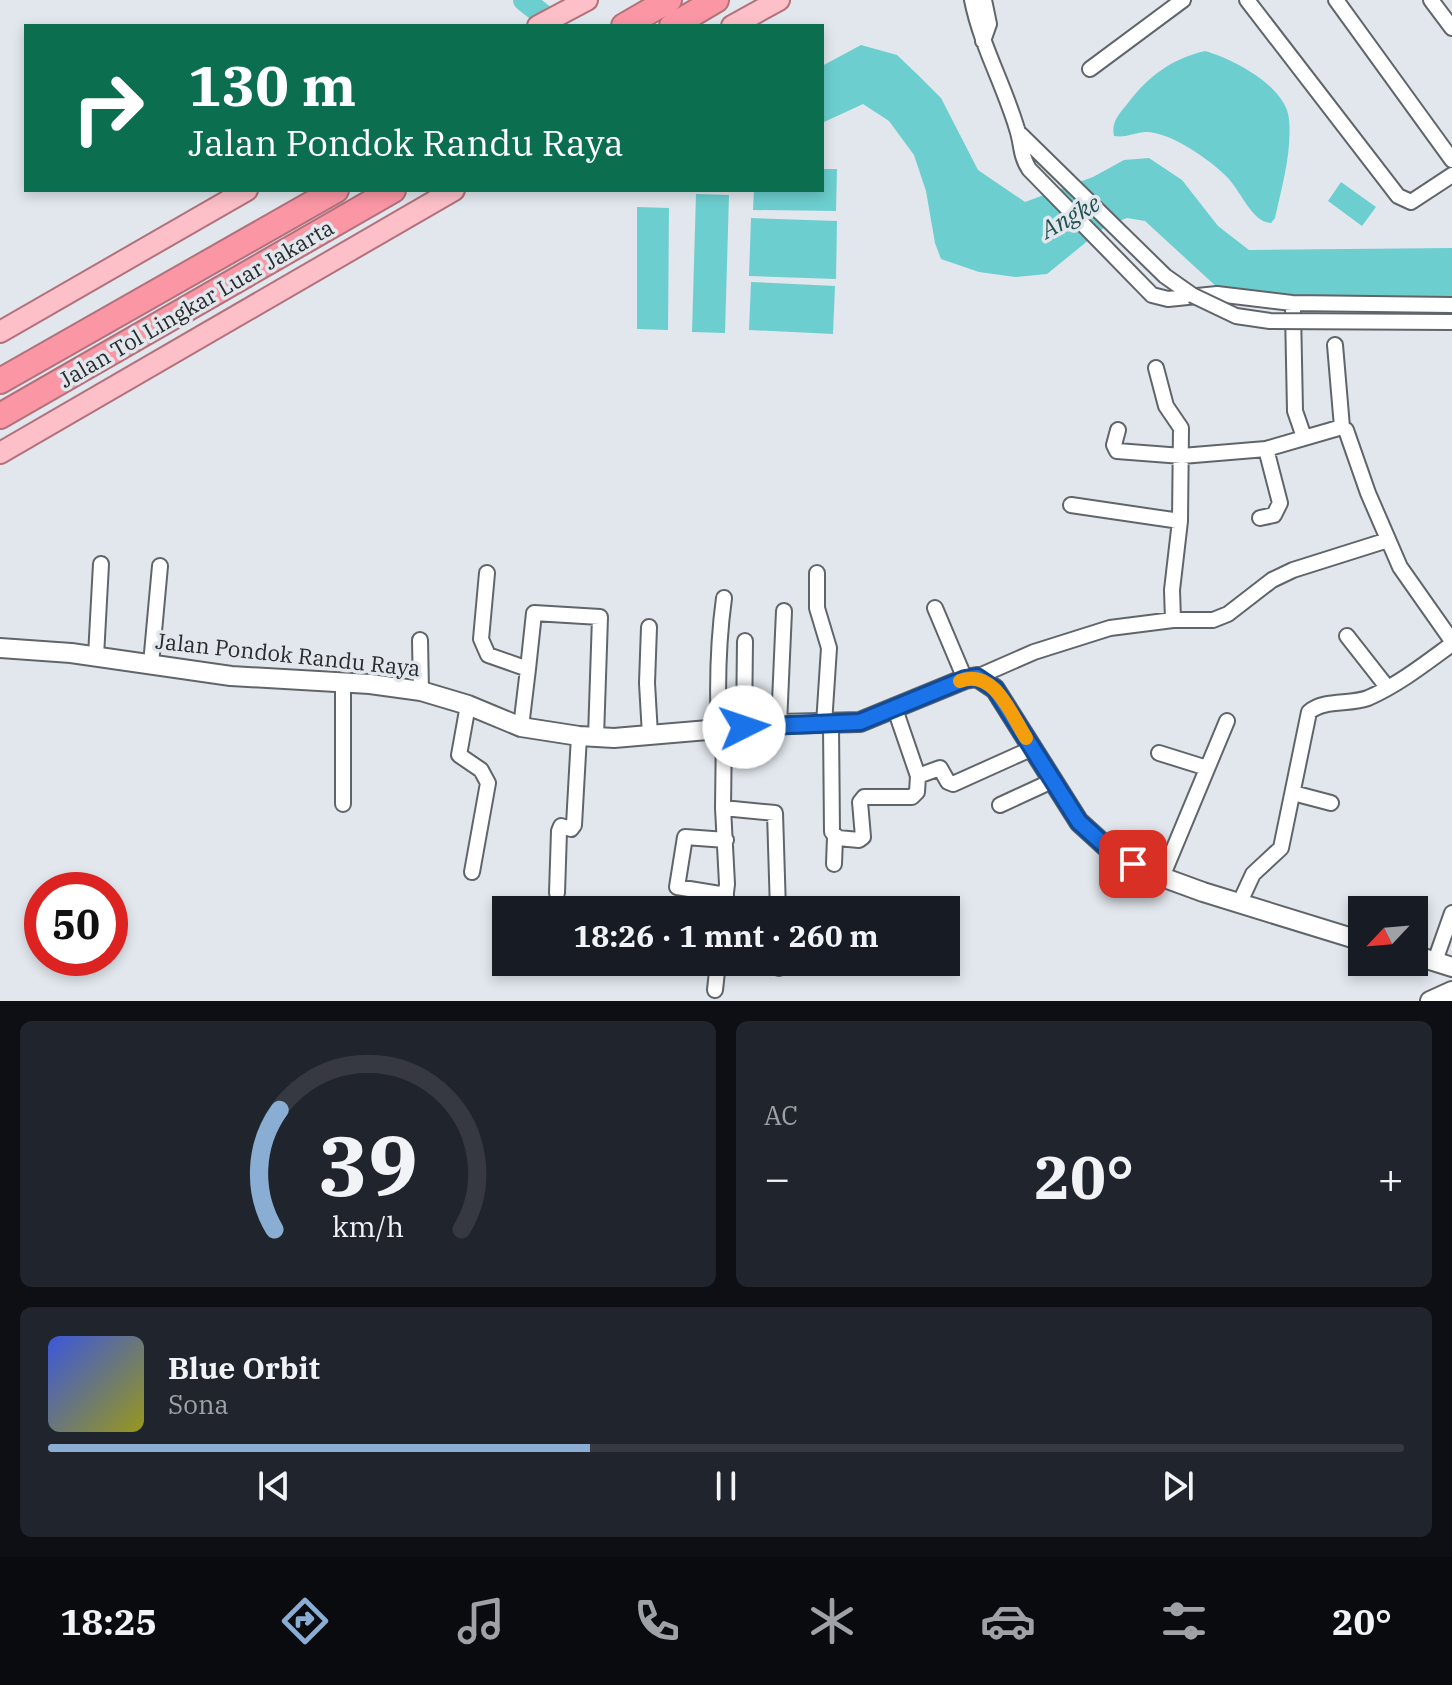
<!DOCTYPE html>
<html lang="id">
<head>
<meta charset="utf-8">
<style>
	:root { --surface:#171b24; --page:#20242c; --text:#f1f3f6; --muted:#9ea1a6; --line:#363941; --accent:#8aaed3 }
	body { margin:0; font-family:"IBM Plex Serif",serif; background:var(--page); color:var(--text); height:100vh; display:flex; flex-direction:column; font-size:30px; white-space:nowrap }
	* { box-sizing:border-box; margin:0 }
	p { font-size:26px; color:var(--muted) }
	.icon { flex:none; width:44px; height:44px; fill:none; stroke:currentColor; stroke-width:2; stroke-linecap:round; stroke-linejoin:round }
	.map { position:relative; height:1001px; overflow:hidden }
	.details { display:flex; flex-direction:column; gap:20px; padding:20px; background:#0d0f14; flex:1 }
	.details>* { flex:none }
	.banner { position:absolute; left:24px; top:24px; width:800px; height:168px; border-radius:0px; box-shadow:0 4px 12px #0003; background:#0b6e4f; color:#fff; overflow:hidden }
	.needle { width:52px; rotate:244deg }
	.fabs { position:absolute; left:1348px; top:896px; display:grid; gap:16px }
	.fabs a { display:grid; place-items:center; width:80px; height:80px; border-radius:0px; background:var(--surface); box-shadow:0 4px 12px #0003; font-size:40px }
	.speed { position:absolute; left:24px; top:872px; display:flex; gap:16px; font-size:40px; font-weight:700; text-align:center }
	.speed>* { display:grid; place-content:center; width:104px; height:104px; border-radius:50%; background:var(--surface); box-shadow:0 4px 12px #0003; line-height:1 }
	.speed .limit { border:12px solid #d22; background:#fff; color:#111 }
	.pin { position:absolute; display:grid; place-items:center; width:68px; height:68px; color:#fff; margin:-34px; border-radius:16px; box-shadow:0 4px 12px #0006 }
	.me { position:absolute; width:88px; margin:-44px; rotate:86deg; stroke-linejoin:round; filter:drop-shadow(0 0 6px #0008) }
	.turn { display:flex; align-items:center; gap:28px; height:168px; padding:0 32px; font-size:36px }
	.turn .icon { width:104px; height:104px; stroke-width:2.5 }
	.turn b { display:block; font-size:56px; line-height:68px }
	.big { font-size:60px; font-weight:700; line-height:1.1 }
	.details .widget { flex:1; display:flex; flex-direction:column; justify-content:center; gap:12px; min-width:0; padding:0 28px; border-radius:12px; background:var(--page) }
	.details .dial { align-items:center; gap:0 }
	.dial svg { height:208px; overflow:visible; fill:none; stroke:var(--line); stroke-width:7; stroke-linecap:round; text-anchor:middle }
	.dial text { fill:var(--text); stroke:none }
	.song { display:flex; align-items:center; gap:24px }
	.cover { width:96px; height:96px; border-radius:12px; background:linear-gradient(135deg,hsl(230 70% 55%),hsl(60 70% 35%)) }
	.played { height:8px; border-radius:4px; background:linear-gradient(90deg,var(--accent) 40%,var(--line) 40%) }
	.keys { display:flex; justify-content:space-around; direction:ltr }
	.heat { display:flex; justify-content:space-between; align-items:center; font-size:44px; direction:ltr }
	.details .tiles { flex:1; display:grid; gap:20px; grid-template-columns:1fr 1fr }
	.widget:last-child { grid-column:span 2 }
	.trip { position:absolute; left:492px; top:896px; width:468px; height:80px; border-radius:0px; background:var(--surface); box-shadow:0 4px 12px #0003; font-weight:700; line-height:80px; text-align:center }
	.tabs { display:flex; height:128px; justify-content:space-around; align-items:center; background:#090b0e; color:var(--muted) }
	.tabs .icon { width:56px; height:56px }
	.tabs .current { color:var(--accent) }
	.tabs b { font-size:36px; color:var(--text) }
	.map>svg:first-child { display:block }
</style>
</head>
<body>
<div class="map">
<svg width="1452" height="1001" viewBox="0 0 1452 1001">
	<rect width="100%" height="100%" fill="#e1e7ed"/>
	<path fill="#6dcecf" d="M861 45 897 55 918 75 941 98 978 170 1025 202 1093 177 1124 160 1149 158 1182 180 1218 226 1249 250 1452 248V299H1294L1219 289 1145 221 1127 218 1106 226 1047 274 1015 277 979 272 941 259 935 243 926 191 914 155 889 121 863 104 822 123V66Z
		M1205 51C1233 59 1286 86 1289 119 1292 152 1282 186 1275 218L1271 223C1252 223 1240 189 1226 176 1209 159 1169 131 1145 132 1134 133 1125 138 1114 136 1111 122 1119 114 1128 103 1149 76 1171 59 1205 51Z
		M822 169H837L836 211 753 210 754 190H822Z
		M1341 182 1376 207 1362 226 1328 201Z
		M696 194 729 195 725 333 692 332Z
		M637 207 669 208 668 330 637 329Z
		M751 218 837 221 836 279 749 276Z
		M751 282 835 286 833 334 749 330Z"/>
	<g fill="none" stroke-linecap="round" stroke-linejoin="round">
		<path stroke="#6dcecf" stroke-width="22" d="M524 0 557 26"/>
		<g stroke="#60656a" stroke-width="18">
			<path id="street" d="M972 0C981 45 1004 85 1017 129 1022 144 1020 155 1029 169L1152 295 1168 299 1217 294 1292 303 1452 305
				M1247 0 1398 196 1411 202 1452 175
				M1336 0 1452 160
				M1431 0 1452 28
				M983 41 989 24 984 0
				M1090 69 1183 0
				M1018 132 1165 276 1192 295
				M1293 311 1295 411 1304 437
				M1335 345 1342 427 1346 430 1368 493 1400 567 1452 641
				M1156 368 1166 406 1181 428 1180 521 1172 590 1173 620
				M1118 430 1114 445 1117 451 1182 456 1266 449 1342 427
				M1071 505 1180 521
				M1260 518 1274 515 1280 503 1266 449
				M487 573 481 639 488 655 528 669 521 727
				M817 573V608L829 648 824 724
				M935 608 965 679
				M649 627 647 683 650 735
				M1347 636 1387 687
				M420 640 421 691
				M96 656 101 564
				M151 664 160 566
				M528 669 534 613 600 617 596 737
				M977 677 1034 652 1110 628 1173 620H1213L1228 614 1272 580 1293 570 1388 540
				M343 682V804
				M468 705 459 755 481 770 488 783 472 872
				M895 709 918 776
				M779 724 784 611
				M831 724 832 832 838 838 859 840 863 837 860 802 864 797H912L917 792 918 776 940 768 948 782 953 784 1033 748
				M744 727 745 641
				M719 729C717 685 718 642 724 598
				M724 729 723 808 727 884 724 910
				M1159 753 1207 768
				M1293 793 1331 803
				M1000 805 1052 781
				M723 808 775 813 778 910
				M726 840 685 837 677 887 726 895
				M834 864 835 837
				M1162 877 1227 721
				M557 893 559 831 561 826 571 829 574 825 579 736
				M1240 902 1253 874 1281 848 1309 712C1324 699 1350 705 1368 698 1398 685 1426 663 1452 644
				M1435 961 1452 913
				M779 962V968
				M715 990 718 962"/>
		</g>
		<g stroke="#60656a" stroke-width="22">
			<path id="secondary" d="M0 648 71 653 231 676 370 684 421 691 468 705 521 727 579 736 614 738 779 724 860 722 965 679 977 677 995 689 1079 822 1112 852 1162 877 1203 892 1362 941
				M1414 955 1452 967
				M1430 1001 1452 991"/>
		</g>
		<g stroke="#b2717b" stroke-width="24">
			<path id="primary" d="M538 26 587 0
				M732 26 779 0
				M0 332 247 190
				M0 453 454 190"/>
		</g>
		<g stroke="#b2717b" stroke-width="28">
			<path id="highway" d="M624 26 669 0
				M672 26 716 0
				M0 381 336 190
				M0 416 393 190"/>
		</g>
		<use href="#street" stroke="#fff" stroke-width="14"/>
		<use href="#secondary" stroke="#fff" stroke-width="18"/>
		<use href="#primary" stroke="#fdc0c9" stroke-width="20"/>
		<use href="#highway" stroke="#fb96a5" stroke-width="24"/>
		<g stroke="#60656a" stroke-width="18" stroke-linecap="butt">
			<path id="street-bridge" d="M1192 295 1236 316 1270 321 1452 322"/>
		</g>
		<use href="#street-bridge" stroke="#fff" stroke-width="14"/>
	</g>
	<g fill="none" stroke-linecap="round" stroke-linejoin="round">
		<g stroke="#114b97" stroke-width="20">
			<path id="route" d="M744 727 860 722 965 679 977 677 995 689 1079 822 1112 852 1133 864"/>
		</g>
		<use href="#route" stroke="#1a73e8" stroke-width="14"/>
		<path stroke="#f59e0b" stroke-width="14" d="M960 681C994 668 1011 714 1026 738"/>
	</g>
	<g text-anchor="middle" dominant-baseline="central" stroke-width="7" stroke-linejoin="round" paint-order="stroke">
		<g font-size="22" fill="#292b2d" stroke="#e1e7ed">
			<text transform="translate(196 303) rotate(-30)">Jalan Tol Lingkar Luar Jakarta</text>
			<text transform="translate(288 654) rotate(6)">Jalan Pondok Randu Raya</text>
		</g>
		<g font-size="24" font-style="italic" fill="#224e4e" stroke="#e1e7ed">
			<text transform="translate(1070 216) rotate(-29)">Angke</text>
		</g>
	</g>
</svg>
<div class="fabs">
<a><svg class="needle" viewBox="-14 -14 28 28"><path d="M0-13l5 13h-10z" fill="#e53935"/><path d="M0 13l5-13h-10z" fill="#9ea1a6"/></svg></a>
</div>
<div class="speed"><div class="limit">50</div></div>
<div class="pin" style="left:1133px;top:864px;background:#d93025"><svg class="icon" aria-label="arrive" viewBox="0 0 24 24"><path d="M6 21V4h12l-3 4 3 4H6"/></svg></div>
<svg class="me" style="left:744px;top:727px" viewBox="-20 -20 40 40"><circle r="19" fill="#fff"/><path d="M0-13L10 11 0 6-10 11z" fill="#1a73e8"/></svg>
<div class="trip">18:26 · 1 mnt · 260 m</div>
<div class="banner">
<div class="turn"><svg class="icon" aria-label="right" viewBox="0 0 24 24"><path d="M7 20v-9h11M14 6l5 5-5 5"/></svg><div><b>130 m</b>Jalan Pondok Randu Raya</div></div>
</div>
</div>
<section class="details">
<div class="tiles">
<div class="widget dial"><svg viewBox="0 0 100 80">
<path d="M14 69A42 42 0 1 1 86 69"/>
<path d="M14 69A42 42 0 0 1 16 23" stroke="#8aaed3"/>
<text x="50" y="56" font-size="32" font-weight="700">39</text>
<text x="50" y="72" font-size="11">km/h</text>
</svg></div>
<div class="widget"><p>AC</p>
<div class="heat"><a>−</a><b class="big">20°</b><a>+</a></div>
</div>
<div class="widget">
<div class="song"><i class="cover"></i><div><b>Blue Orbit</b><p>Sona</p></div></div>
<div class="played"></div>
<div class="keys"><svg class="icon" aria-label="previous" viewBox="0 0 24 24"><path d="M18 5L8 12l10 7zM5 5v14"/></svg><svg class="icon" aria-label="pause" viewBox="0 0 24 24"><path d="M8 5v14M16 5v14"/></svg><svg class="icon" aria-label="next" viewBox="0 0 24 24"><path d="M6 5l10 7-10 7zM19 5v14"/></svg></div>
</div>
</div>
</section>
<nav class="tabs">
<b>18:25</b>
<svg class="icon current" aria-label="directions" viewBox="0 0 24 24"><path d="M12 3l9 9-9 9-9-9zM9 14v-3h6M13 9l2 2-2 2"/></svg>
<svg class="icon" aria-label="music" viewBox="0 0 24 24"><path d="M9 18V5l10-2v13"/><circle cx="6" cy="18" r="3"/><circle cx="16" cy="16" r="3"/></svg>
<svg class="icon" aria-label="phone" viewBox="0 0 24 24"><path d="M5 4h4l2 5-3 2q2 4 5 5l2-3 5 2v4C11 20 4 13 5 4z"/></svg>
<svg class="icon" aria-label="climate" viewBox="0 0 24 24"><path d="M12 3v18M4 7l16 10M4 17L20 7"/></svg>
<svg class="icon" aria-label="car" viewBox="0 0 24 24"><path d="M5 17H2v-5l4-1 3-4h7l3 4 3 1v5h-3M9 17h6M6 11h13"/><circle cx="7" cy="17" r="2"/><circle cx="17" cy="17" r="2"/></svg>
<svg class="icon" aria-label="filters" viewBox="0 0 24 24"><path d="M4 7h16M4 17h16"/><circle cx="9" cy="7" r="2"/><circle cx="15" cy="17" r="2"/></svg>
<b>20°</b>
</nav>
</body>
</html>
